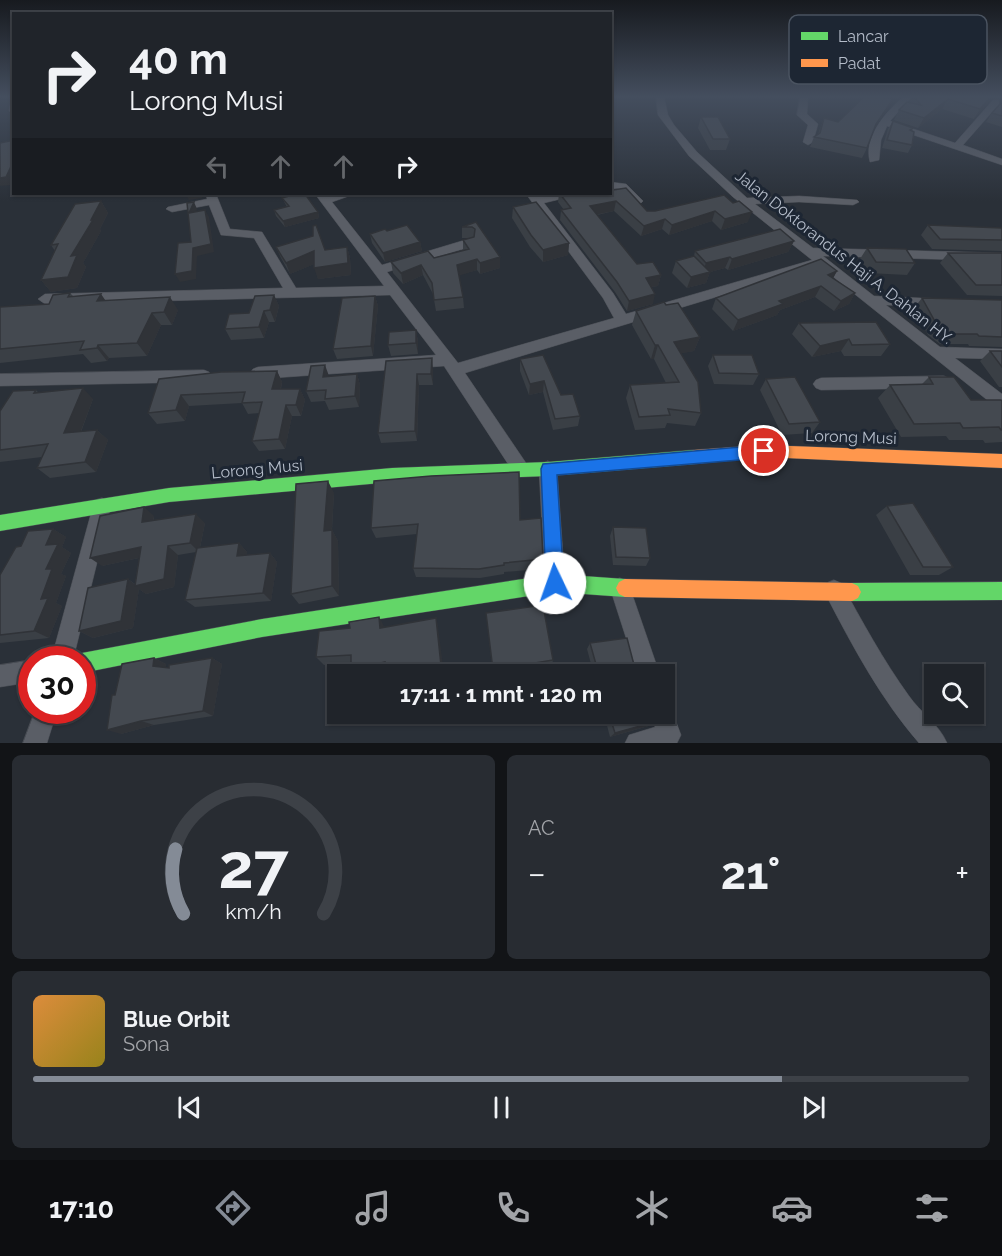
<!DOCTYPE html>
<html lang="id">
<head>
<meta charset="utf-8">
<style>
	:root { --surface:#20242a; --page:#282c32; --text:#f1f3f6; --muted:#a2a4a8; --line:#3d4147; --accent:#848b96 }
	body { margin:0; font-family:Raleway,sans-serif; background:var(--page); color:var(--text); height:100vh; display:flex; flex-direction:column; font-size:22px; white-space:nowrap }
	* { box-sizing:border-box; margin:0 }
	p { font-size:20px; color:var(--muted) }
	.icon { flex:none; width:33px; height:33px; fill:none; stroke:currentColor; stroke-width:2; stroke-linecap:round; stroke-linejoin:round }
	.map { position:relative; height:743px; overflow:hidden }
	.sheet { display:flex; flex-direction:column; gap:12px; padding:12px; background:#121417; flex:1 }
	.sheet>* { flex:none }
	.guide { position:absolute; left:12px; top:12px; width:600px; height:183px; border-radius:0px; box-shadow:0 2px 4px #0004,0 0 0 2px var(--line); background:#20242a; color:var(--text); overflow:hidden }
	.controls { position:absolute; left:924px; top:664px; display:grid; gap:12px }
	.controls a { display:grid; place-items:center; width:60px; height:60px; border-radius:0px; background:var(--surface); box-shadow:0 2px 4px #0004,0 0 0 2px var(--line); font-size:30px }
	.speed { position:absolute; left:18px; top:646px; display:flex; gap:12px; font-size:30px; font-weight:700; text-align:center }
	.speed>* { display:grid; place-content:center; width:78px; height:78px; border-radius:50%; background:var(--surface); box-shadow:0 2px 4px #0004,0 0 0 2px var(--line); line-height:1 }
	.speed .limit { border:9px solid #d22; background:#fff; color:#111 }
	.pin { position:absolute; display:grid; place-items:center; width:51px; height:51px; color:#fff; margin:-26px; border:3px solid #fff; border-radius:50%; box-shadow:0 2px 6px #0007 }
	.me { position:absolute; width:66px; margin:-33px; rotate:357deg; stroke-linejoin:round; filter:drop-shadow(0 0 4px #0008) }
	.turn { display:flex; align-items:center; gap:21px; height:126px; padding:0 18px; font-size:27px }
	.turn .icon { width:78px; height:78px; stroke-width:2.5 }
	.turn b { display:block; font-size:42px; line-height:51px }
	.lanes { display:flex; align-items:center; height:57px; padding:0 18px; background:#0003; justify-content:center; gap:30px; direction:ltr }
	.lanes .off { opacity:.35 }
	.big { font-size:45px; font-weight:700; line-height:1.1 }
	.sheet .tile { flex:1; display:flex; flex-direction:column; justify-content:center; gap:9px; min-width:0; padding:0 21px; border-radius:9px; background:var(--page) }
	.sheet .dial { align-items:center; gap:0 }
	.dial svg { height:156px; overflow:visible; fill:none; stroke:var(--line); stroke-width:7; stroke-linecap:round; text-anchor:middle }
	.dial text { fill:var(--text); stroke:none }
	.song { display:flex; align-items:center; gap:18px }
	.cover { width:72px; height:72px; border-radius:9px; background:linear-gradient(135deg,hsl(30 70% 55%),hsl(50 70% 35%)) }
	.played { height:6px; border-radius:3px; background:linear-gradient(90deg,var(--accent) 80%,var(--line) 80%) }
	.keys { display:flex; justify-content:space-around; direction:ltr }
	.heat { display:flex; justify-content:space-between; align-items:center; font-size:33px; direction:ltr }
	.sheet .tiles { flex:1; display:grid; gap:12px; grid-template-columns:1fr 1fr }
	.tile:last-child { grid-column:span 2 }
	.trip { position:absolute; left:327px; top:664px; width:348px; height:60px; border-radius:0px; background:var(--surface); box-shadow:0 2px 4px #0004,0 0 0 2px var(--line); font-weight:700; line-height:60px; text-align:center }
	.dock { display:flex; height:96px; justify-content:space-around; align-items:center; background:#0d0e11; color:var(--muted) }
	.dock .icon { width:42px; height:42px }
	.dock .on { color:var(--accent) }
	.dock b { font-size:27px; color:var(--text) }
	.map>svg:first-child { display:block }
</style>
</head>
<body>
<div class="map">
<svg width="1002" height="743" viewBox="0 0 1002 743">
	<rect width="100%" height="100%" fill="#2a3038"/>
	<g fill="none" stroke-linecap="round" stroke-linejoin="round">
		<g stroke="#484c53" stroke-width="1">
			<path id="street" d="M656 97H664L668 115 674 125 697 152 747 198 799 196 857 200 859 202 853 205 799 202 755 204 813 248 1002 253V261L823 256 874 296 944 299 946 302 939 307 886 305 940 347 1002 349V359L955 358 1002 394V409L996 407 817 264 815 267 465 373 526 463 529 468 526 473 520 476 514 473 444 366 258 379 253 377 250 373 253 369 258 367 436 355 390 295 45 304 38 299 45 294 283 288 254 238 221 235 209 205 172 212 166 209 168 207 207 199 206 194H216L230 229 262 232 296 288 384 286 315 194H325L327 196 350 194 349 196 332 202 382 265 465 240H473V246L387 272 458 363 614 318 603 298 526 194H536L539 197 556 194H574L573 196 544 203 613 293 626 314 812 260 733 197 689 156 658 115Z
				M800 97H808L807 114 818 124 813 142 808 145 803 142 808 125 797 115Z
				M903 97H912L890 121 955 143 993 100H999V104L963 145 1002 159V165L887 126 881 140 879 160 870 162C863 137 886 112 903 97Z
				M14 102V114L9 111 10 105Z
				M610 182 626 184 643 201 641 203H633L619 189 610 188Z
				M204 370 209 372 212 376 209 380 204 382 0 386V374Z
				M944 376 949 378 952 382 949 386 944 388 821 390 816 388 813 384 816 380 821 378Z
				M548 461 554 464 557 469 565 583 562 590 555 593 548 590 545 583 539 469 542 464Z
				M102 498 108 500 111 506 73 660H51L93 506 96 500Z
				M620 578 627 581 630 588 660 675H638L610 588 613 581Z
				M834 580 841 583C862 621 883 660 909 696 920 712 939 724 947 743H919C881 699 854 649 827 597L824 590 827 583Z
				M32 660V682L0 687V665Z
				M664 704 670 706 681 735 677 743H625L629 735 655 727 651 714H664Z
				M35 711H57L47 743H23Z"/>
		</g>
		<g stroke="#484c53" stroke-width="1">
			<path id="fast" d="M694 450 699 452 702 457 699 462 694 464 548 476 392 482 169 502 0 531V515L169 488 392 468 548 462Z
				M555 574 625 579 631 582 634 588 631 594 625 597 555 592 262 637 82 673V660H74L75 656 82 653 262 619Z
				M1002 582V600L852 601 846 598 843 592 846 586 852 583Z"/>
		</g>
		<g stroke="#484c53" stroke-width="1">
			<path id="slow" d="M764 445 1002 454V468L764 457 694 464 689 462 686 457 689 452 694 450Z
				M625 579 852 583 858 586 861 592 858 598 852 601 625 597 619 594 616 588 619 582Z"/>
		</g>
		<use href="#street" fill="#5a5e66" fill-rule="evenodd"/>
		<use href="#fast" fill="#63d668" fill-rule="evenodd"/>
		<use href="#slow" fill="#ff974d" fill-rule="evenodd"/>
	</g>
	<path fill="#3a3f45" d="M912 97H1002V98L992 97 987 104 974 119 942 109 918 128 894 120 899 110 909 102Z
		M893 99 888 108 874 129 867 148 862 158 810 147 814 137 818 134 824 118 838 122Z
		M1002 102V127L986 122 992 113Z
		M701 117 730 139 726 150H710L698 128Z
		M893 121 913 128 912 131V145L908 153 882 148 888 129Z
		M613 190 647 211H655L724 195 748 222 721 230 712 221 669 235 662 229 641 236 614 211 597 215 637 264 661 275 658 286 651 287 653 304 627 311 615 292 560 220 561 210H564L558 202 559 194H610Z
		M282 198 318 212 319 218 285 227 276 216 274 210 287 207Z
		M101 201 108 213 100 229 101 231 83 263 86 267 77 288 51 292 41 280 55 251 51 245Z
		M513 207 569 243 568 255 543 262 530 247 512 218Z
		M476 222 500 268 480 274 477 270 459 275 463 297 464 308 436 311 433 294 423 275 403 284 393 273 391 262 434 258 463 250V240L471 238H462V227Z
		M928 225 1002 228V251L932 249 921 235Z
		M370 234 420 242 422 251 385 262 372 243Z
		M794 241 788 252 728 270 725 268 710 272 706 283 687 288 672 273 676 261 694 256 695 251Z
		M276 247 325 250 347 247 350 258 351 275 318 279 314 264 290 274 281 258Z
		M867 248 915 263 907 275 868 273 860 259Z
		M948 253H1002V296L967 295 940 263Z
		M837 271 833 278 855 293 849 304 834 311 815 297 780 310 777 315 733 331 712 309 716 298Z
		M70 293 73 296 178 310 172 325H161L147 356 109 358 107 361 91 363 83 354 0 363V307L49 304Z
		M274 295 279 306 275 322H269L264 338 231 340 225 329 249 313Z
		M375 296 378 306 373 356 337 359 333 349Z
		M922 298 1002 300V347L969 346 968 344H940L928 335 914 308Z
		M666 305 700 337 694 351 681 353 701 413 695 426 667 423 665 428 635 430 626 398 630 385 666 383 654 359H651L632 325 636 311Z
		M799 323 890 344 881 356H844L841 351 812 357 792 334Z
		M416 330 418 342V354L391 356 388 345Z
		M990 351H1002V387H999L980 361Z
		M713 355 759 374 753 385 714 384 708 366Z
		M520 359 561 395 580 416 578 426 553 430 543 392 529 395 520 371Z
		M386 361 433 369V385H419L417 441 381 443 378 433Z
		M277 371 282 382 281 389H300L305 400 301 416H292L285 449 259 451 252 441 259 413 248 414 242 403 189 406 185 421 157 424 148 413 159 379Z
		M357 374 360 385 359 407 329 410 325 401 311 402 306 391 329 376Z
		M929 377 971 400 1002 401V442L985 443 983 440H949L946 436 901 437 878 398 890 385 922 384Z
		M766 379 820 422 812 433 782 435 760 390Z
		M36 390 39 393 93 399 81 432 97 430 108 440 96 472 50 478 37 468 42 457 0 462V411Z
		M374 481 520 520 543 559 542 569 504 572V574L480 578 416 577 413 568 417 534 376 538 371 528Z
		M334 493 332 530 338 541 339 596 299 604 291 594Z
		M887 506 953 567 939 575H910L876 515Z
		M154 516V520L205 523 200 548 239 543 247 552 246 555 270 553 277 562 271 601 195 607 185 600 196 552 178 555 174 587 146 594 139 589 133 628 93 638 79 631 128 579 135 584 139 558 102 566Z
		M613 527 650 558 646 566 613 565 610 536Z
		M53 529 66 537 62 547 71 553 61 574 66 576 56 603 62 606 49 638 0 643V575L21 546Z
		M486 613 553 660 551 669 513 675H493Z
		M384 626 385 628 438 626 386 670 366 675H356L351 663 324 665 316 657Z
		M590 643 634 665 644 675H594L587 649Z
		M154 658 166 664 165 668H169L212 658 222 664 213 716 154 725 121 734 115 695Z
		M604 714H657L658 721 652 725 610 737Z"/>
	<path fill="#303338" d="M992 97 987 104 974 119 980 109Z
		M893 99 888 108 871 133 876 124Z
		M948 99 942 109 918 128 924 118Z
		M14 160V179L11 185 0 186V178Z
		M186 194H203L202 198 189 200Z
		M101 201 108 213 100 229 101 231 83 263 86 267 77 288 51 292 41 280 71 256Z
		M616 201 614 211 589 216 590 206Z
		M194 202 197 209 193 221 189 213Z
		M205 210 209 217 214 252 197 256 196 279 180 282 175 274 193 248Z
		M715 211 712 221 669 235 672 225Z
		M318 212 319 218 285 227 283 221Z
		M752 212 748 222 721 230 725 219Z
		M665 219 662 229 641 236 644 226Z
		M794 241 788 252 728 270 732 259Z
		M420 242 422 251 385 262 383 253Z
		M569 243 568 255 543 262V250Z
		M347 247 350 258 351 275 318 279 314 268Z
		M314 251 317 263 290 274 286 263Z
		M500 257V268L480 274V263Z
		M730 257 725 268 710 272 706 283 687 288 691 277 702 274 706 263Z
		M477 259V270L458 276 457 265Z
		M421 265 423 275 403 284 401 273Z
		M837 271 831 282 828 275Z
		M661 275 658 286 643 288 646 278Z
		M821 286 815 297 780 310 777 315 733 331 738 320 779 301Z
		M855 293 849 304 834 311 841 301Z
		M101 294 110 307 97 301Z
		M655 294 653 304 627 311 629 301Z
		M274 295 279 306 275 322 270 310Z
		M375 296 378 306 373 356 371 346Z
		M170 297 178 310 172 325 164 312Z
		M264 311 269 322 264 338 259 327Z
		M152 313 161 325 147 356 137 343Z
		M416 330 418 342V354L416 343Z
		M700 337 694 351 669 356 674 342Z
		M849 339 841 351 812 357 820 346Z
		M98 345 109 358 107 361 97 348Z
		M655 345H658L654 359H651Z
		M432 358 433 369V385L431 374Z
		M325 365 329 376 323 377Z
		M277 371 282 382 278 400 272 389Z
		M357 374 360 385 359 407 355 396Z
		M417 374 419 385 417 441 415 431Z
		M544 381 543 392 529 395 530 384Z
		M83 388 93 399 76 444 64 433Z
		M300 389 305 400 301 416 296 405Z
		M181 395 189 406 185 421 176 410Z
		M286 405 292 416 285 449 279 439Z
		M97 430 108 440 96 472 85 462Z
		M328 481 334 493 331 543 324 531Z
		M144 507 154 516 152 531 142 522Z
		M196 514 205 523 199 552 190 543Z
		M53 529 66 537 62 547 71 553 61 574 66 576 56 603 62 606 49 638 34 631 41 599 46 545Z
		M332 530 338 541 339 596 332 586Z
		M239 543 247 552 245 565 237 556Z
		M168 546 178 555 174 587 146 594 139 589 133 628 93 638 79 631 128 579 137 586Z
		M141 547 152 555 102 566 90 558Z
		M270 553 277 562 271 601 263 593Z
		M379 617 384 626 385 637 380 628Z
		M436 618 438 626 444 675H442Z
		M154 658 166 664 165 672 153 666Z
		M212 658 222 664 213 716 203 711Z
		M385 662 390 669 366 675H356L351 670Z
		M141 721 154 725 121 734 107 730Z
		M658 721 652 725 610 737 615 733Z"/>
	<path fill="#444950" stroke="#303338" stroke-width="1.5" d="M864 97H885L893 99 876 124 867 148 814 137 820 133 824 118 838 122Z
		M914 97H991L980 109 948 99 924 118 899 110 907 102 921 105Z
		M1002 102V116L992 113Z
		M701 117H718L730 139H713Z
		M893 121 913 128 910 130 914 132 912 145 887 140Z
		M14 140V160L6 177 0 178V143Z
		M610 188 613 190 626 188 647 211H655L724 195 733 203 739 201 752 212 725 219 715 211 672 225 665 219 644 226 616 201 590 206 637 264 653 262 661 275 646 278 655 294 629 301 617 282 561 210 571 208 560 194H610Z
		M296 194H305L318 212 283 221 274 210 289 206 282 198Z
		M101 201 91 220H93L71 256 77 255 68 277 41 280 58 244 51 245 75 204Z
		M194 202 189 213 205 210 211 244 193 248 192 271 175 274 178 243 191 242 187 203Z
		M536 202 569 243 543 250 531 235 513 207Z
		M476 222 500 257 480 263 477 259 457 265 463 297 434 300 432 283 421 265 401 273 391 262 428 251 434 258 469 249 463 240 474 237 475 229 472 227H462Z
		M316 225 325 250 347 247 348 263 314 268V251L286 263 276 247 313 236V226Z
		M407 225 420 242 383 253 370 234 385 229 387 231Z
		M928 225 1002 228V240L940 239Z
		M780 229 794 241 732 259 730 257 706 263 695 251Z
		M867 248 906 249 915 263 876 262Z
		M948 253H1002V285H976Z
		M694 256 710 272 691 277 676 261Z
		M821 259 837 271 828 275 855 293 841 301 821 286 779 301 783 304 738 320 716 298Z
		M70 293 68 297 101 294 97 301 170 297 164 312 152 313 137 343 98 345 97 348 80 350 84 341 0 349V307L49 304 53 295Z
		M274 295 270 310 264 311 259 327 225 329 229 314 249 313 255 296Z
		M375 296 371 346 333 349 342 298Z
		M922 298 1002 300V337L979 336 977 334H949L937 325Z
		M664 302 666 305 678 303 700 337 674 342 698 382 701 413 668 409 670 415 639 417 630 385 679 382 658 345H655L636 311Z
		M876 322 890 344 852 345 849 339 820 346 799 323Z
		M416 330V343L388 345 389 332Z
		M990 351H1002V367Z
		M543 355 561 395 573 394 580 416 555 419 544 381 530 384 520 359Z
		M713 355H752L759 374 719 373Z
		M432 358 431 374H417L415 431 378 433 386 361Z
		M325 365 323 377 357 374 355 396 325 399 326 390 306 391 311 366Z
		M277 371 272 389H300L296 405H286L279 439 252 441 262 402 242 403 245 392 181 395 176 410 148 413 159 379 221 372Z
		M795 377 820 422 789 424 766 379Z
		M929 377H954L971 400H1001L1002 401V430H1001L999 427 963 428 960 423 914 424 890 385 933 384Z
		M83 388 64 433 97 430 85 462 37 468 48 444 0 450V411L13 391 36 390 34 393Z
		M519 472 520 520 541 518 543 559 504 563V565L479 569 413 568 418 524 371 528 374 481 431 476Z
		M328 481 324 531 332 530V586L291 594 296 484Z
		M913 503 953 567H923L887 506Z
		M144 507 142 522 196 514 190 543 168 546 164 579 135 586 141 547 90 558 100 516Z
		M613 527 646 528 650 558 616 557Z
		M53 529 46 545 58 544 46 569H52L41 599 48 598 34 631 0 635V575L16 547 21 546 28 531Z
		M239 543 237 556 270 553 263 593 185 600 197 548Z
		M128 579 121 621 79 631 88 588Z
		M543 605 553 660 493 670 486 613Z
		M379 617 380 628 436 618 442 675H386L385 662 351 670V655L316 657 319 631 350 628 349 622Z
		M627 638 634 665 639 664 644 675H599L590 643Z
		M154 658 153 666 169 668V665L212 658 203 711 141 721 107 730 112 695H115L122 664Z
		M609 714H657L658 721 615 733Z"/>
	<linearGradient id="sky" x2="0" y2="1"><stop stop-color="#171a1f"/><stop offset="0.48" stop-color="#444e5e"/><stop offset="1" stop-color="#444e5e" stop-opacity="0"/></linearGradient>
	<rect width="1002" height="201" fill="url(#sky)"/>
	<path fill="#1a73e8" stroke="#114b97" stroke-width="1.5" d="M764 445 770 447 772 451 770 456 764 458 557 475 564 583 562 590 555 592 549 590 546 583 541 469 543 464Z"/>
	<g text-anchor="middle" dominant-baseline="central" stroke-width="6" stroke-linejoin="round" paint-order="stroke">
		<g font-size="16" fill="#b4bcc9" stroke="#1d2633">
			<text transform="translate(844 257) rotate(38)">Jalan Doktorandus Haji A. Dahlan HY.</text>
			<text transform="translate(851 437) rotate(2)">Lorong Musi</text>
			<text transform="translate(257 469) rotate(-5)">Lorong Musi</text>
		</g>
	</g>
	<rect x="789" y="15" width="198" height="69" rx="9" fill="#1d2633" stroke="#4a5360" stroke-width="1.5"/>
	<rect x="801" y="32" width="27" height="8" fill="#63d668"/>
	<rect x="801" y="59" width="27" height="8" fill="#ff974d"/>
	<g font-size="16" fill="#b4bcc9">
		<text x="838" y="42">Lancar</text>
		<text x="838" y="69">Padat</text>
	</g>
</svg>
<div class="controls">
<a><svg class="icon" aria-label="search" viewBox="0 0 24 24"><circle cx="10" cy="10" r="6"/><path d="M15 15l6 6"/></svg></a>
</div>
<div class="speed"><div class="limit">30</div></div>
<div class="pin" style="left:764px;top:451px;background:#d93025"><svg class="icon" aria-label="arrive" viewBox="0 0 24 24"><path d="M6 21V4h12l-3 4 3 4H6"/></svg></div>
<svg class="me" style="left:555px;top:583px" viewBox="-20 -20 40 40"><circle r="19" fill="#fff"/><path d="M0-13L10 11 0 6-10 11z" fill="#1a73e8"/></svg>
<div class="trip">17:11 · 1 mnt · 120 m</div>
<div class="guide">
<div class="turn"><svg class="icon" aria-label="right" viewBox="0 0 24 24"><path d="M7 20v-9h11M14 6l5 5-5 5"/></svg><div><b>40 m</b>Lorong Musi</div></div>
<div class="lanes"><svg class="icon off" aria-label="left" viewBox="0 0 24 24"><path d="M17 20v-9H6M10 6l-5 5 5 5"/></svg><svg class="icon off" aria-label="ahead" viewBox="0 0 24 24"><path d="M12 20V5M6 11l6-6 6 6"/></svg><svg class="icon off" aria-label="ahead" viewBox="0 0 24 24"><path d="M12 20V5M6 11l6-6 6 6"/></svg><svg class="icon" aria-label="right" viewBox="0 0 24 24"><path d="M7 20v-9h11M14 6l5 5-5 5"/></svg></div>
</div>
</div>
<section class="sheet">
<div class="tiles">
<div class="tile dial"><svg viewBox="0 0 100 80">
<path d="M14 69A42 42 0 1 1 86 69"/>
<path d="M14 69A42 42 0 0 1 10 36" stroke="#848b96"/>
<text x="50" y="56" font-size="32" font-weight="700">27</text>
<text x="50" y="72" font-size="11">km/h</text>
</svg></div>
<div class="tile"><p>AC</p>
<div class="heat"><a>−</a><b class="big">21°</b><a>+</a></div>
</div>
<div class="tile">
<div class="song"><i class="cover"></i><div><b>Blue Orbit</b><p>Sona</p></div></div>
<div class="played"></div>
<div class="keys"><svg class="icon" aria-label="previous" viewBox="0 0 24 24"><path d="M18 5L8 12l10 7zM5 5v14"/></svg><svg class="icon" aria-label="pause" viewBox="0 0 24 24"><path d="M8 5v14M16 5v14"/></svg><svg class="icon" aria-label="next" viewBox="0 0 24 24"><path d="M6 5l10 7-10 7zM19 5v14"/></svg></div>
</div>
</div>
</section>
<nav class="dock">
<b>17:10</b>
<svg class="icon on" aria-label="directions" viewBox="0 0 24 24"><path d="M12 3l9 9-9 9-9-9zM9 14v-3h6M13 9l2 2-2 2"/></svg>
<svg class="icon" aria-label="music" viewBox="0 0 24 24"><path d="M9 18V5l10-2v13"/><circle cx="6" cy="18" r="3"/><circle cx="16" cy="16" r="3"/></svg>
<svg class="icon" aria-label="phone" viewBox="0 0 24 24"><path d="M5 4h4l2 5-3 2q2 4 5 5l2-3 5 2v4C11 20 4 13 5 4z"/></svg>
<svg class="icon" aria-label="climate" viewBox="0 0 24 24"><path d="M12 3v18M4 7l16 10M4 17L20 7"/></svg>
<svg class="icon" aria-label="car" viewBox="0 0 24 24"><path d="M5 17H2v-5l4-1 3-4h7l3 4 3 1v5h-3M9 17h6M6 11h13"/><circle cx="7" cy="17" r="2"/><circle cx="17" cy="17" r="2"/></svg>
<svg class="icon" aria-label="filters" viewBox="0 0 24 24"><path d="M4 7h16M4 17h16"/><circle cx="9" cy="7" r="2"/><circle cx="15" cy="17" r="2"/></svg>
</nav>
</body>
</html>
